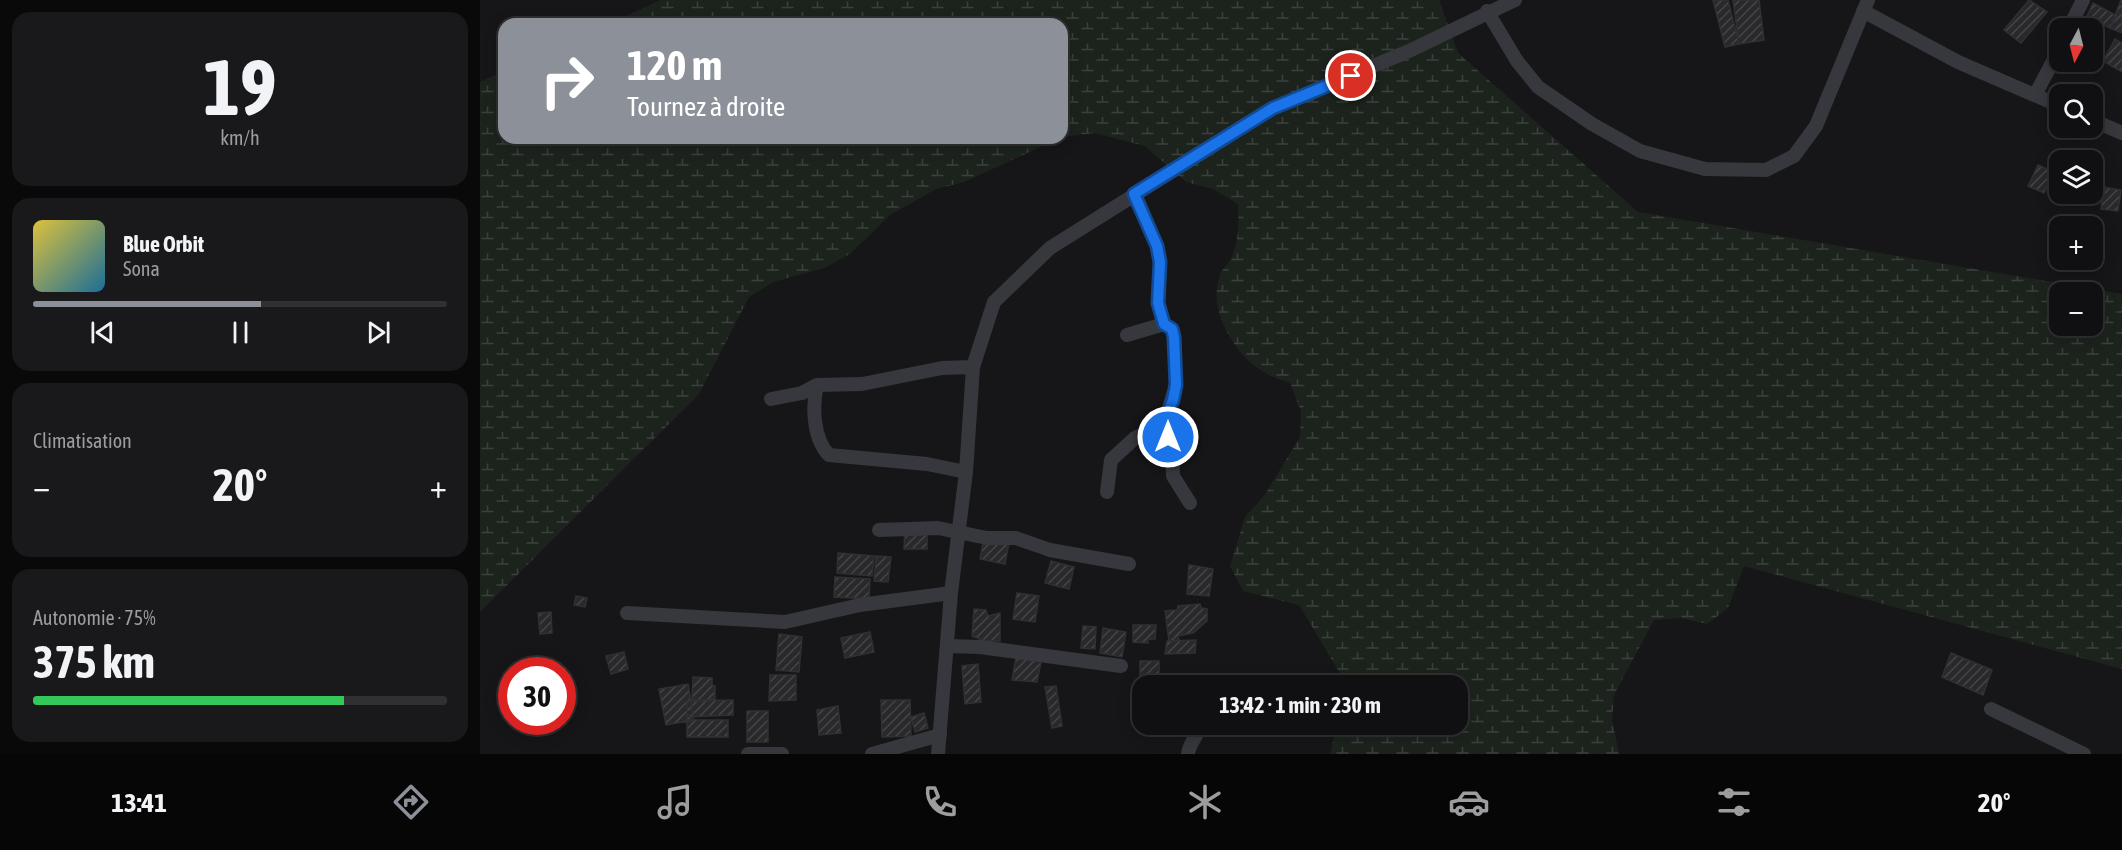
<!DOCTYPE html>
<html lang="fr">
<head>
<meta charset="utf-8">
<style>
	:root { --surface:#101012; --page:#19191b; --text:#f1f3f6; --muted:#9c9d9f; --line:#303032; --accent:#8c9099 }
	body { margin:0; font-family:"Asap Condensed",sans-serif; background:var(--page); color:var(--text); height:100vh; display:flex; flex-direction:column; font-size:22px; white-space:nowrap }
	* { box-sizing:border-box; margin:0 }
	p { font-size:20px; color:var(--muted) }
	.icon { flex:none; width:33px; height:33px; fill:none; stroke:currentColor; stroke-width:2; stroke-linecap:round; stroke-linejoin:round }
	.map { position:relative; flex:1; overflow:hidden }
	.sheet { display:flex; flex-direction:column; gap:12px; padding:12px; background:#09090a; width:480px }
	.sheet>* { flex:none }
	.hud { position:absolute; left:18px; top:18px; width:570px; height:126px; border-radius:18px; box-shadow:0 3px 15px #0003,0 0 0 2px var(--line); background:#8c9099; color:#fff; overflow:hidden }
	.needle { width:39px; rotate:187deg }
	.buttons { position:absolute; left:1569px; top:18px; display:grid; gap:12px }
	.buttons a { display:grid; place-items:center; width:54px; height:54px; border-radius:12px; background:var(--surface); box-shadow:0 3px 15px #0003,0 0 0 2px var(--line); font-size:30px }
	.speed { position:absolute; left:18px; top:657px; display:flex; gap:12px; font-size:30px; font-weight:700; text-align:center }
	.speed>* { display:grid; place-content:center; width:78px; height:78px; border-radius:50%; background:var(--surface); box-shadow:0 3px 15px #0003,0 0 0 2px var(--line); line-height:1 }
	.speed .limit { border:9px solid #d22; background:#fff; color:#111 }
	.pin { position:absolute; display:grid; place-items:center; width:51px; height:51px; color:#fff; margin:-26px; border:3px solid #fff; border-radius:50%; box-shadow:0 2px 6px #0007 }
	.me { position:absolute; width:66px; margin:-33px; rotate:0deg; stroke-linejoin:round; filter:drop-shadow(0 0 4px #0008) }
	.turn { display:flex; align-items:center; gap:21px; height:126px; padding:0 30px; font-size:27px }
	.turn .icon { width:78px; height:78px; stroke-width:2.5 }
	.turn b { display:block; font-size:42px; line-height:51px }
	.big { font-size:45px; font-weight:700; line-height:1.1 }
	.sheet .card { flex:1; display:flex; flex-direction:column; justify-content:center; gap:9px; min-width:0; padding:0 21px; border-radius:18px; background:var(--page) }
	.sheet .dial { align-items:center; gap:0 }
	.dial b { font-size:78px; line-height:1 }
	.song { display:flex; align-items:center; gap:18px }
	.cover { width:72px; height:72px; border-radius:9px; background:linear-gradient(135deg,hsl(50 70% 55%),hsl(200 70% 35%)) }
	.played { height:6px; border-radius:3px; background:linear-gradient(90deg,var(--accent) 55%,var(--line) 55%) }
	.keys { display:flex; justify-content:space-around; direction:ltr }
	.heat { display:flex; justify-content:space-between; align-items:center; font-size:33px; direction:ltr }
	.charge { height:9px; border-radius:4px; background:linear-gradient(90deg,#34c759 75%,var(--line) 0) }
	.trip { position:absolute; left:652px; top:675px; width:336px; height:60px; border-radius:18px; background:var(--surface); box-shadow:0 3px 15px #0003,0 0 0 2px var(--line); font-weight:700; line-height:60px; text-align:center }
	.tab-bar { display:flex; height:96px; justify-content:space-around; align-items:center; background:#060607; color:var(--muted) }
	.tab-bar .icon { width:42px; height:42px }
	.tab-bar .current { color:var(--accent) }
	.tab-bar b { font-size:27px; color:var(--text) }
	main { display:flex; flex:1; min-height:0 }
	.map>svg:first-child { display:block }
</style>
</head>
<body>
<main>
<section class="sheet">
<div class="card dial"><b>19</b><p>km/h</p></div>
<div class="card">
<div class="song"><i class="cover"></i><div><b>Blue Orbit</b><p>Sona</p></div></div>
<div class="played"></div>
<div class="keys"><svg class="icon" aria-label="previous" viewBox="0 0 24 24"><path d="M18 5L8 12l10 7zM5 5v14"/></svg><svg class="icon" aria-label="pause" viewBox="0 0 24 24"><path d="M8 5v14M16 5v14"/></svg><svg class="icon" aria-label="next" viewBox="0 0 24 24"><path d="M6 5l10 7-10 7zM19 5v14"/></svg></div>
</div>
<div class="card"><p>Climatisation</p>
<div class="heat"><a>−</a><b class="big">20°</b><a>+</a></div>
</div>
<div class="card"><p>Autonomie · 75%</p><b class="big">375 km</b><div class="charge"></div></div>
</section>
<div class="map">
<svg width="1642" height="754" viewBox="0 0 1642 754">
	<defs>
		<pattern id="wetland-marsh" width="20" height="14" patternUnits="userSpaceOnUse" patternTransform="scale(1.5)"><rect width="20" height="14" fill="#1c231d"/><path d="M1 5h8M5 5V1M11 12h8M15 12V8" fill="none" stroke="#3a403c"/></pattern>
		<pattern id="building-hatch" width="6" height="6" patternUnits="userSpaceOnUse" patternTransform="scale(1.5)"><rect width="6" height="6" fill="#29292c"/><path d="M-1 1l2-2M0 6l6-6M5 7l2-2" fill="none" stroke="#454548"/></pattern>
	</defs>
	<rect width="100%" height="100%" fill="#161618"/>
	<path fill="url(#wetland-marsh)" fill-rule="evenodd" d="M181 0H959L978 53 1158 212 1642 294V669L1264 566 1248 608 1227 624 1200 618 1174 620 1134 695 1132 720 1139 754H850L857 725 978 724V686L867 685 819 605 763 591 750 566 765 517 784 496 820 437 821 411 810 383C802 380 792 377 784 372 756 356 728 312 739 278 741 269 750 263 753 254 759 238 759 221 758 204L733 189 706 182 665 146 614 133 582 137V24H128ZM1580 292H1612V326H1580Z
		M24 71V138H580L484 182 456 189 410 215 370 254 344 268 293 282 269 297 219 394 0 612V82Z"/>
	<path fill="url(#building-hatch)" stroke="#303034" stroke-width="1.5" d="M1233 0H1248L1259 44 1245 47Z
		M1253 0H1279L1284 40 1259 44Z
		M1549 0 1567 12 1541 43 1524 30Z
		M1641 0H1642V33L1630 28Z
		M1613 3 1637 16 1630 28 1607 16Z
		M1606 24 1624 31 1615 54 1612 53V28H1604Z
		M1635 39 1642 43V72L1623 61Z
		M1558 165 1574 172 1564 193 1548 186Z
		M1623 187 1641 190 1638 211 1621 209Z
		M425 525H447V549H424Z
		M504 537 529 542 525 564 500 559Z
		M358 553 394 556 392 576 357 573Z
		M396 556 411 557 408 582 394 581Z
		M571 561 594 567 589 589 565 583Z
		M709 565 733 569 729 596 707 594Z
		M355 577 390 579 389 599 354 597Z
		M537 593 559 596 555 622 533 619Z
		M96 596 107 598 105 607 94 605Z
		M720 604 721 608 727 609V621L713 633 698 636 699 641H689L685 611 697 610 698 606Z
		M494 609 506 610 508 616 520 613V641H505L492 636Z
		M71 612 72 633 60 634 58 613Z
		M653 625H676L675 639H668V643L653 642Z
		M603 626 616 627 615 649 601 648Z
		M623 628 646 632 642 657 620 653Z
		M390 632 394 652 365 658 361 638Z
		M299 634 322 637 319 672 296 670Z
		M716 640 715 653 685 654 687 641Z
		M144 652 148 669 131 674 126 656Z
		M537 652H563L557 682 532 680Z
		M1471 653 1512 670 1503 695 1462 677Z
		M660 661H679V681H660Z
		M498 664 501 702 485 704 482 666Z
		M290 675H316V700L289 701Z
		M213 677 232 678V685L235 686V700H212Z
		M208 684 214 720 186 725 179 689Z
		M576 686 582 726 572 728 565 687Z
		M253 700V715L207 717V701Z
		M401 700H430L431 736 402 737Z
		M358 706 361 733 339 735 337 710Z
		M267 711H288V742H267Z
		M444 713 448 728 435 732 431 717Z
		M207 720H248V737H207Z"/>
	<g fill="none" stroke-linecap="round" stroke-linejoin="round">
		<path stroke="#37383d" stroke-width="14" d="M1007 11 1037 61 1058 87 1112 124 1160 151 1225 169 1286 170 1314 156 1336 126 1388 0
			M1383 11 1478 62 1580 106
			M1589 28 1603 0
			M1555 95 1580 48
			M1612 120 1642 133
			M655 194 677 246 680 262 678 303 684 324 692 329 694 337 696 385 685 421 692 453 693 476 710 503
			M647 335 684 324
			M337 385C332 406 333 439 349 455L447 464 486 472
			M291 399 322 393 337 385 382 384 462 368 493 367
			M627 492 631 460 655 438 669 431 686 414
			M399 530 458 528 507 538H536L570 550 649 564
			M147 613 305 622 380 605 471 593
			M467 646 500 647 641 666
			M1511 709 1604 754
			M268 754H302
			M392 754 460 735
			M458 754 471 593 486 472 493 367 514 302 570 248 793 108 929 51 1035 0
			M708 754C709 743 718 736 721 724"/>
	</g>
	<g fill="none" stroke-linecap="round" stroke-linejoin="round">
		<g stroke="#114b97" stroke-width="15">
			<path id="route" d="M688 437 685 421 693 400 696 385 694 337 692 329 684 324 678 303 680 262 677 246 654 194 793 108 871 76"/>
		</g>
		<use href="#route" stroke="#1a73e8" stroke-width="10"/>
	</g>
</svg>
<div class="buttons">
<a><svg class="needle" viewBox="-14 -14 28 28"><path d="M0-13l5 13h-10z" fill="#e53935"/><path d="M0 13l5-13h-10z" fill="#9c9d9f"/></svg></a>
<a><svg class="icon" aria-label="search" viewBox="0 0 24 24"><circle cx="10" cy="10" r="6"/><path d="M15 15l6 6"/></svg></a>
<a><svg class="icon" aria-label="layers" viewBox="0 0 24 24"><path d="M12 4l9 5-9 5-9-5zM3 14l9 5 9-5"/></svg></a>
<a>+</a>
<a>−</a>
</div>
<div class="speed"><div class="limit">30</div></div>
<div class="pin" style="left:871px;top:76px;background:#d93025"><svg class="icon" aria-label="arrive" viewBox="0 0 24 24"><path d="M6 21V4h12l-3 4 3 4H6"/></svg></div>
<svg class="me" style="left:688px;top:437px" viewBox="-20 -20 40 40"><circle r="17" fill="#1a73e8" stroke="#fff" stroke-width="3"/><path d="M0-11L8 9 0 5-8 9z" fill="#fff"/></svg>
<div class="trip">13:42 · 1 min · 230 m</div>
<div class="hud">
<div class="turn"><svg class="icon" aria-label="right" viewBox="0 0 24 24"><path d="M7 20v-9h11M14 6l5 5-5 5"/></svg><div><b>120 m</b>Tournez à droite</div></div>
</div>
</div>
</main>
<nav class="tab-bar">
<b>13:41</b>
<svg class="icon current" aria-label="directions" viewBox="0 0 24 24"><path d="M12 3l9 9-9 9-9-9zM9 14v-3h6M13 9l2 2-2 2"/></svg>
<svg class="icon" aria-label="music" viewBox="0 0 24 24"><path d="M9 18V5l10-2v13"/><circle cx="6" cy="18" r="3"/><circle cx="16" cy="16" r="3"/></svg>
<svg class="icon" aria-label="phone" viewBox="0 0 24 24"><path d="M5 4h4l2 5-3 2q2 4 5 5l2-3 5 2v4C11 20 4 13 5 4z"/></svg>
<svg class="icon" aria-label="climate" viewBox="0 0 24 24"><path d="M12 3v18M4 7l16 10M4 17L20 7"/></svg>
<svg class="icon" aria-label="car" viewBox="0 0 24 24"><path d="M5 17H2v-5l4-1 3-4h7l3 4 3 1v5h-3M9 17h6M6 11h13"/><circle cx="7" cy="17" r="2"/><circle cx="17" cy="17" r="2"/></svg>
<svg class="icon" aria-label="filters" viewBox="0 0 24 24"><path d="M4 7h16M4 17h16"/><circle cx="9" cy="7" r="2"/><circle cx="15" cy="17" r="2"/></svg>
<b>20°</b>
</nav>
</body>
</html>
